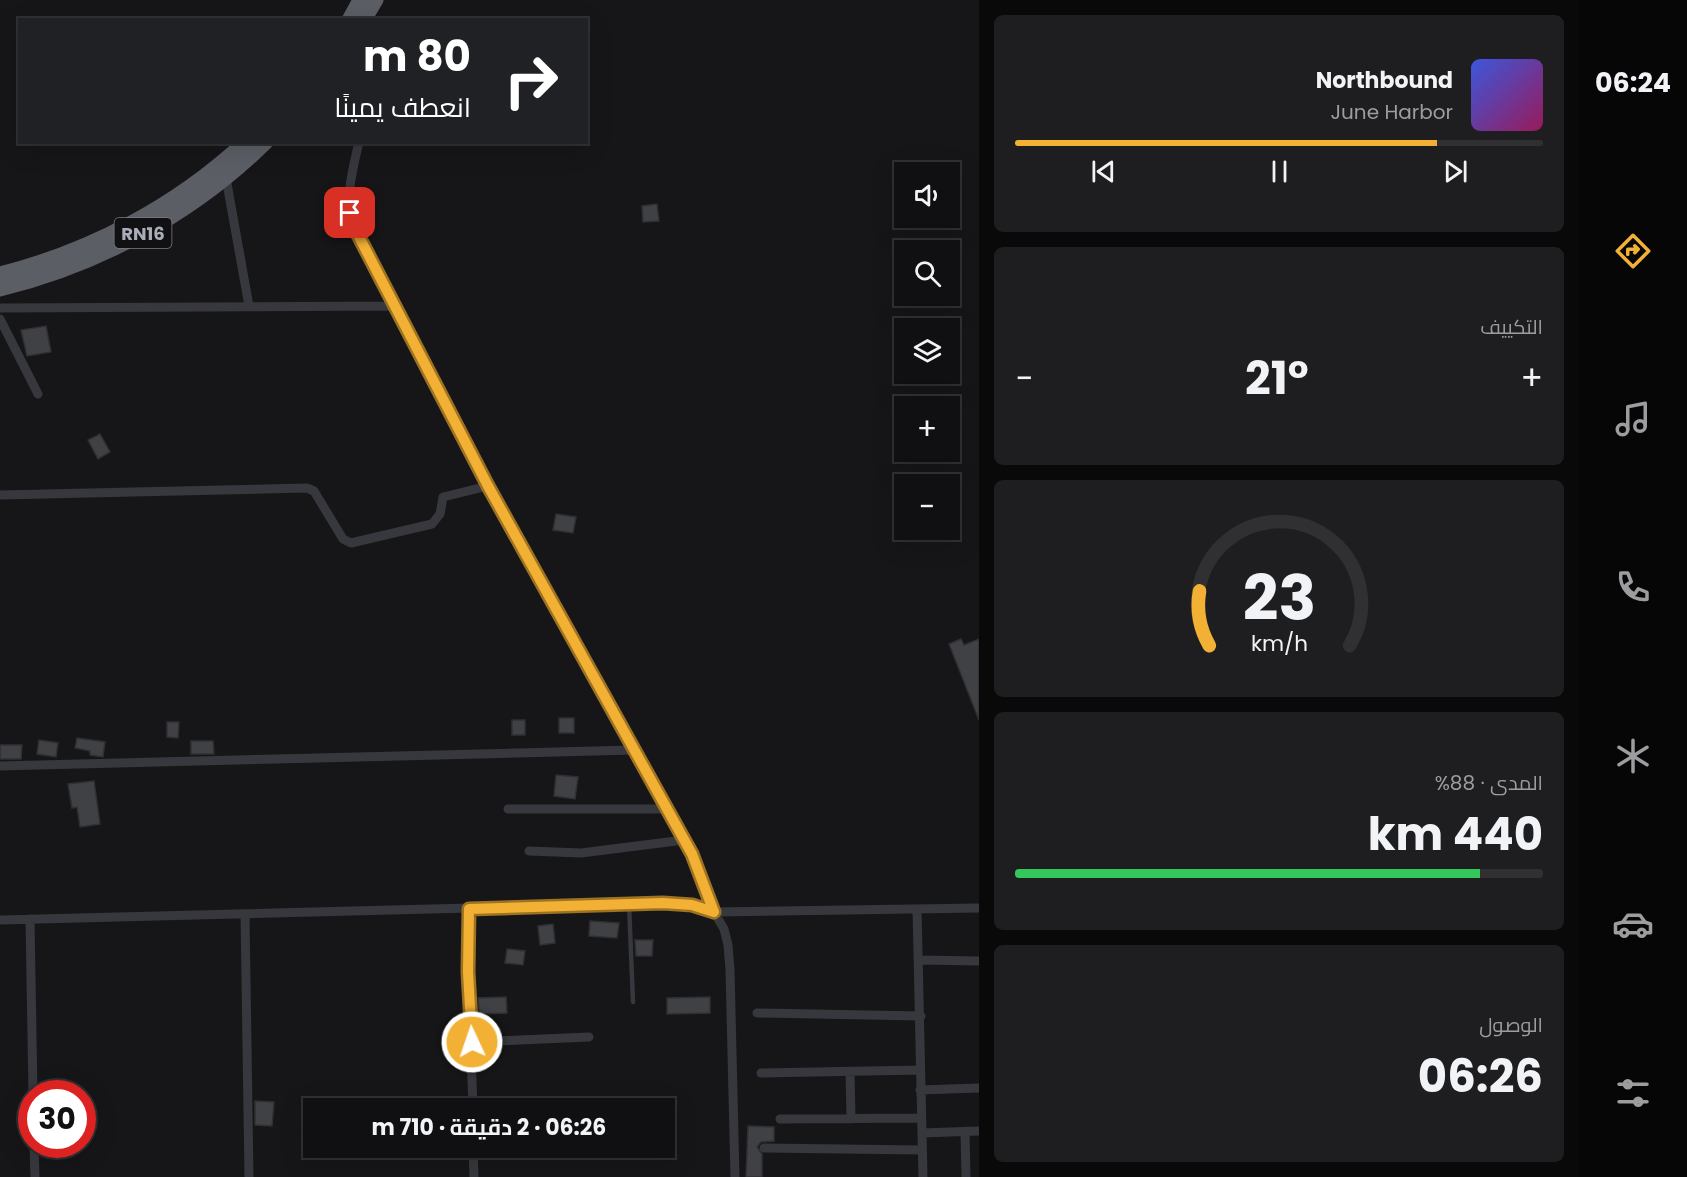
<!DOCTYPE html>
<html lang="ar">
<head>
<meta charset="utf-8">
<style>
	:root { --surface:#101012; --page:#1e1e20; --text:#f1f3f6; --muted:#9c9d9f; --line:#303032; --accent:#f2b134 }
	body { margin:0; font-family:Poppins,Cairo,sans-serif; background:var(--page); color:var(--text); direction:rtl; height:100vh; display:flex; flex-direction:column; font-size:22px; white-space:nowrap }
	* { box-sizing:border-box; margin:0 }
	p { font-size:20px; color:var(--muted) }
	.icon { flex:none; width:33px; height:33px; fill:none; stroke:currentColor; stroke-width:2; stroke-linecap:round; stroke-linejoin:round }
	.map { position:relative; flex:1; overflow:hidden; direction:ltr }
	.side { display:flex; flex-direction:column; gap:15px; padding:15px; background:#09090a; width:600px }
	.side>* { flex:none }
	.top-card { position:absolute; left:18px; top:18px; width:570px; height:126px; border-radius:0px; box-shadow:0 6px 24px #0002,0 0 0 2px var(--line); direction:rtl; background:#202124; color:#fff; overflow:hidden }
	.tools { position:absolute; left:894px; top:162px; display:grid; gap:12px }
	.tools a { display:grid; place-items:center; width:66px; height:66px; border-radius:0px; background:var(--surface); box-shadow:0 6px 24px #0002,0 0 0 2px var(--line); font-size:30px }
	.speed { position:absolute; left:18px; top:1080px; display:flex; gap:12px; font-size:30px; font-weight:700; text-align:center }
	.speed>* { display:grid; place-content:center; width:78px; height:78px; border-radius:50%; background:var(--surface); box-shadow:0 6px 24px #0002,0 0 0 2px var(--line); line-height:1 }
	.speed .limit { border:9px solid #d22; background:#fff; color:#111 }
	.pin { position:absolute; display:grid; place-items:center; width:51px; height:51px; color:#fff; margin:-26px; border-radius:12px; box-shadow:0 3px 9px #0006 }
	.me { position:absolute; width:66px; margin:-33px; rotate:357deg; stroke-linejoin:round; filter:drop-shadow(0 0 4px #0008) }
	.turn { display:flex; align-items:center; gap:21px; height:126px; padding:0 18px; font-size:27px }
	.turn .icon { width:78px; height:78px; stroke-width:2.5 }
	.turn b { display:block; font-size:42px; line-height:51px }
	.big { font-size:45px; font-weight:700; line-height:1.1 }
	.side .widget { flex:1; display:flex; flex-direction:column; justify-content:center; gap:9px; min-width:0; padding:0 21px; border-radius:9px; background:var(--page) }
	.side .dial { align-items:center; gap:0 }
	.dial svg { height:156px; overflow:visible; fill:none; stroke:var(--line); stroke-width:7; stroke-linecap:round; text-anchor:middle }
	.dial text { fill:var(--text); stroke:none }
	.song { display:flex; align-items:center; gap:18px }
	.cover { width:72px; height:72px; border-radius:9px; background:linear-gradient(135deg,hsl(230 70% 55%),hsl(330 70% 35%)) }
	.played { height:6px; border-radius:3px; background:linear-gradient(90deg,var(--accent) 80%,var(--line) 80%) }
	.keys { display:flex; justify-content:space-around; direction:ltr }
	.heat { display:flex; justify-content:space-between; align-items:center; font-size:33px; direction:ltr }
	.charge { height:9px; border-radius:4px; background:linear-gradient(90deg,#34c759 88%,var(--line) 0) }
	.trip { position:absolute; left:303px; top:1098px; width:372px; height:60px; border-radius:0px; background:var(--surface); box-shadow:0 6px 24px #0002,0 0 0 2px var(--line); font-weight:700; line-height:60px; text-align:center; direction:rtl }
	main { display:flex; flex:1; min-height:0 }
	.tab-bar { display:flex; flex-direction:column; width:108px; justify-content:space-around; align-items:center; background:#060607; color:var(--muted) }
	.tab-bar .icon { width:42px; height:42px }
	.tab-bar .selected { color:var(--accent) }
	.tab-bar b { font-size:27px; color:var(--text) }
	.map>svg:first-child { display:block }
</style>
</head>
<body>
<main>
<nav class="tab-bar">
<b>06:24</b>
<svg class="icon selected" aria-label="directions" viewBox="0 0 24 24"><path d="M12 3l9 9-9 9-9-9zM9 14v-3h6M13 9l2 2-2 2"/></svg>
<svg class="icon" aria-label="music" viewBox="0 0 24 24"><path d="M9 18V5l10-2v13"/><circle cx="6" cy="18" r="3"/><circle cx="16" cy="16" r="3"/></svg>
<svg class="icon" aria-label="phone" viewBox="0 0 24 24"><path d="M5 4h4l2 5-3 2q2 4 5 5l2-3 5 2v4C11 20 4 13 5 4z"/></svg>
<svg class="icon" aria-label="climate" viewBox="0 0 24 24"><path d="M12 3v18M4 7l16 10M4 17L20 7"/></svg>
<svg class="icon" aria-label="car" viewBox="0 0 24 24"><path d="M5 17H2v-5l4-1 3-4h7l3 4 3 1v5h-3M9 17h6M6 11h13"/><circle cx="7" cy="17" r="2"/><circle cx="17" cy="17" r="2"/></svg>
<svg class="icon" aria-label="filters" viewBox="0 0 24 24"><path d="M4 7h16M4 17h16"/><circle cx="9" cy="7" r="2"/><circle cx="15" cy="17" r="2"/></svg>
</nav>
<section class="side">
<div class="widget">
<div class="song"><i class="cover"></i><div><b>Northbound</b><p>June Harbor</p></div></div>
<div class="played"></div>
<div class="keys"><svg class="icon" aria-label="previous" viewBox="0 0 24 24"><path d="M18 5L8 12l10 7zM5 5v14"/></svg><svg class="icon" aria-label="pause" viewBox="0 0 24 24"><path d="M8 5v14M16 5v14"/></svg><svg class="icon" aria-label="next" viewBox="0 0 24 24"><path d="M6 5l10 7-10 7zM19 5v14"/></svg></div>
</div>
<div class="widget"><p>التكييف</p>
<div class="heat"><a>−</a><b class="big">21°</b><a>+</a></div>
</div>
<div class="widget dial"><svg viewBox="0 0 100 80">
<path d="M14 69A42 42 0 1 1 86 69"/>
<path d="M14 69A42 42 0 0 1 9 41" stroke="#f2b134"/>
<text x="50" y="56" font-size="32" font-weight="700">23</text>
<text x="50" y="72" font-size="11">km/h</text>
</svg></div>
<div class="widget"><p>المدى · 88%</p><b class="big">440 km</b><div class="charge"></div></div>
<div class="widget"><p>الوصول</p><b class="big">06:26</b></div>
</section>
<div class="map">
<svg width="979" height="1177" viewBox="0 0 979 1177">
	<rect width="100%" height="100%" fill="#161618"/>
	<path fill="#404145" stroke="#303034" stroke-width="1.5" d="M657 204 659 221 643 222 642 206Z
		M46 326 51 352 27 356 21 330Z
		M100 434 110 452 98 459 88 440Z
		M556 514 576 517 573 533 553 530Z
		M961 639 964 645 979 639V720L949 644Z
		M559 718H574V733H559Z
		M512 720H525V735H512Z
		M167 722H179L178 738 167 737Z
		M77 738 105 742 103 757 90 755V751L75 748Z
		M39 740 58 743 56 757 37 754Z
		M191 741H213L214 754H191Z
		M0 745H22L21 759H0Z
		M556 775 578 777 575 799 554 796Z
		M94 781 100 824 80 827 77 807 72 808 68 784Z
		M590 921 619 923 617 938 589 936Z
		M553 924 555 943 540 945 538 926Z
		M635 940H653L652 956H636Z
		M507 949 525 951 523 965 505 963Z
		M506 997 507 1013 479 1014 478 998Z
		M710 997V1013L667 1014V998Z
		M255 1101 274 1102 272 1126 255 1125Z
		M748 1126 774 1127V1141L761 1142 757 1147 762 1154V1177H746Z"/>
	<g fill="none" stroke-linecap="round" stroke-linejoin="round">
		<path stroke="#37383d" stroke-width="4.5" d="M629 904 633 1002"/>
		<path stroke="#37383d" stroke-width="9" d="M359 142C352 173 343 200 356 231L488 486 692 854 714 912 724 929 728 945 730 970 735 1177
			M226 178 249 306
			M0 308 395 306
			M0 319 38 394
			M0 495 307 488 314 491 343 539 351 543 432 524 440 514 443 497 488 486
			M0 766 634 750
			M508 809H666
			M529 851 581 853 684 840
			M469 909 468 971 473 1108
			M917 909 923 1177
			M245 914 249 1177
			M30 919 33 1094
			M0 920 629 904 692 905 714 912 979 908
			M919 960 979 961
			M757 1013 921 1016
			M472 1042 589 1037
			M850 1072 851 1119
			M761 1073 920 1070
			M920 1090 979 1088
			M780 1119 920 1118
			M965 1132 966 1177
			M922 1133 979 1131
			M34 1144 35 1177
			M473 1148 474 1177
			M764 1148 921 1150"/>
		<path stroke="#5b5e65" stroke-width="15" d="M349 20 360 0
			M364 20 376 0
			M0 274C91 251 176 206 245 142
			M0 289C99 265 193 214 266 142"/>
	</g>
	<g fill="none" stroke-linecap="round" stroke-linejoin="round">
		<g stroke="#9d7322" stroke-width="15">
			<path id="route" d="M350 213 356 231 488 486 692 854 714 912 692 905 663 903 469 909 468 972 472 1042"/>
		</g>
		<use href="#route" stroke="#f2b134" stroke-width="10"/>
	</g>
	<g text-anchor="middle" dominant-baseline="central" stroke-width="6" stroke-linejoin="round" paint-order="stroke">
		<rect fill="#111113" stroke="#7b7e86" stroke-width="1.5" x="114.5" y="218" width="57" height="30" rx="4.5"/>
		<g font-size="18" font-weight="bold" fill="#a8adb8">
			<text x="143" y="233">RN16</text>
		</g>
	</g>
</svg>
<div class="tools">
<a><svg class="icon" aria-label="sound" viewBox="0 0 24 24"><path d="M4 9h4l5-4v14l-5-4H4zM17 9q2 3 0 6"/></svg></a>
<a><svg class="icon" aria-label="search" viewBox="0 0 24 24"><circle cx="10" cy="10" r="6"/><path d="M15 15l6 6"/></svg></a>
<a><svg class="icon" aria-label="layers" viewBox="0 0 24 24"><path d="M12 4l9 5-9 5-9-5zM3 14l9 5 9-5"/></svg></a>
<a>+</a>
<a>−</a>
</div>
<div class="speed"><div class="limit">30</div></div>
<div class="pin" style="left:350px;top:213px;background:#d93025"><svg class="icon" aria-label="arrive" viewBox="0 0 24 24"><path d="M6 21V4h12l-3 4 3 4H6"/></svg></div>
<svg class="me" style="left:472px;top:1042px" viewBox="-20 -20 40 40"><circle r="17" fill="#f2b134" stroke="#fff" stroke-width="3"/><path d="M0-11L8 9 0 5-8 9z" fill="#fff"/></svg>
<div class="trip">06:26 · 2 دقيقة · 710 m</div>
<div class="top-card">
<div class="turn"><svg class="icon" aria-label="right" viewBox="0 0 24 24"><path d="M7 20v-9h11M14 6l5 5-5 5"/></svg><div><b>80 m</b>انعطف يمينًا</div></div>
</div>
</div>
</main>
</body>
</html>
